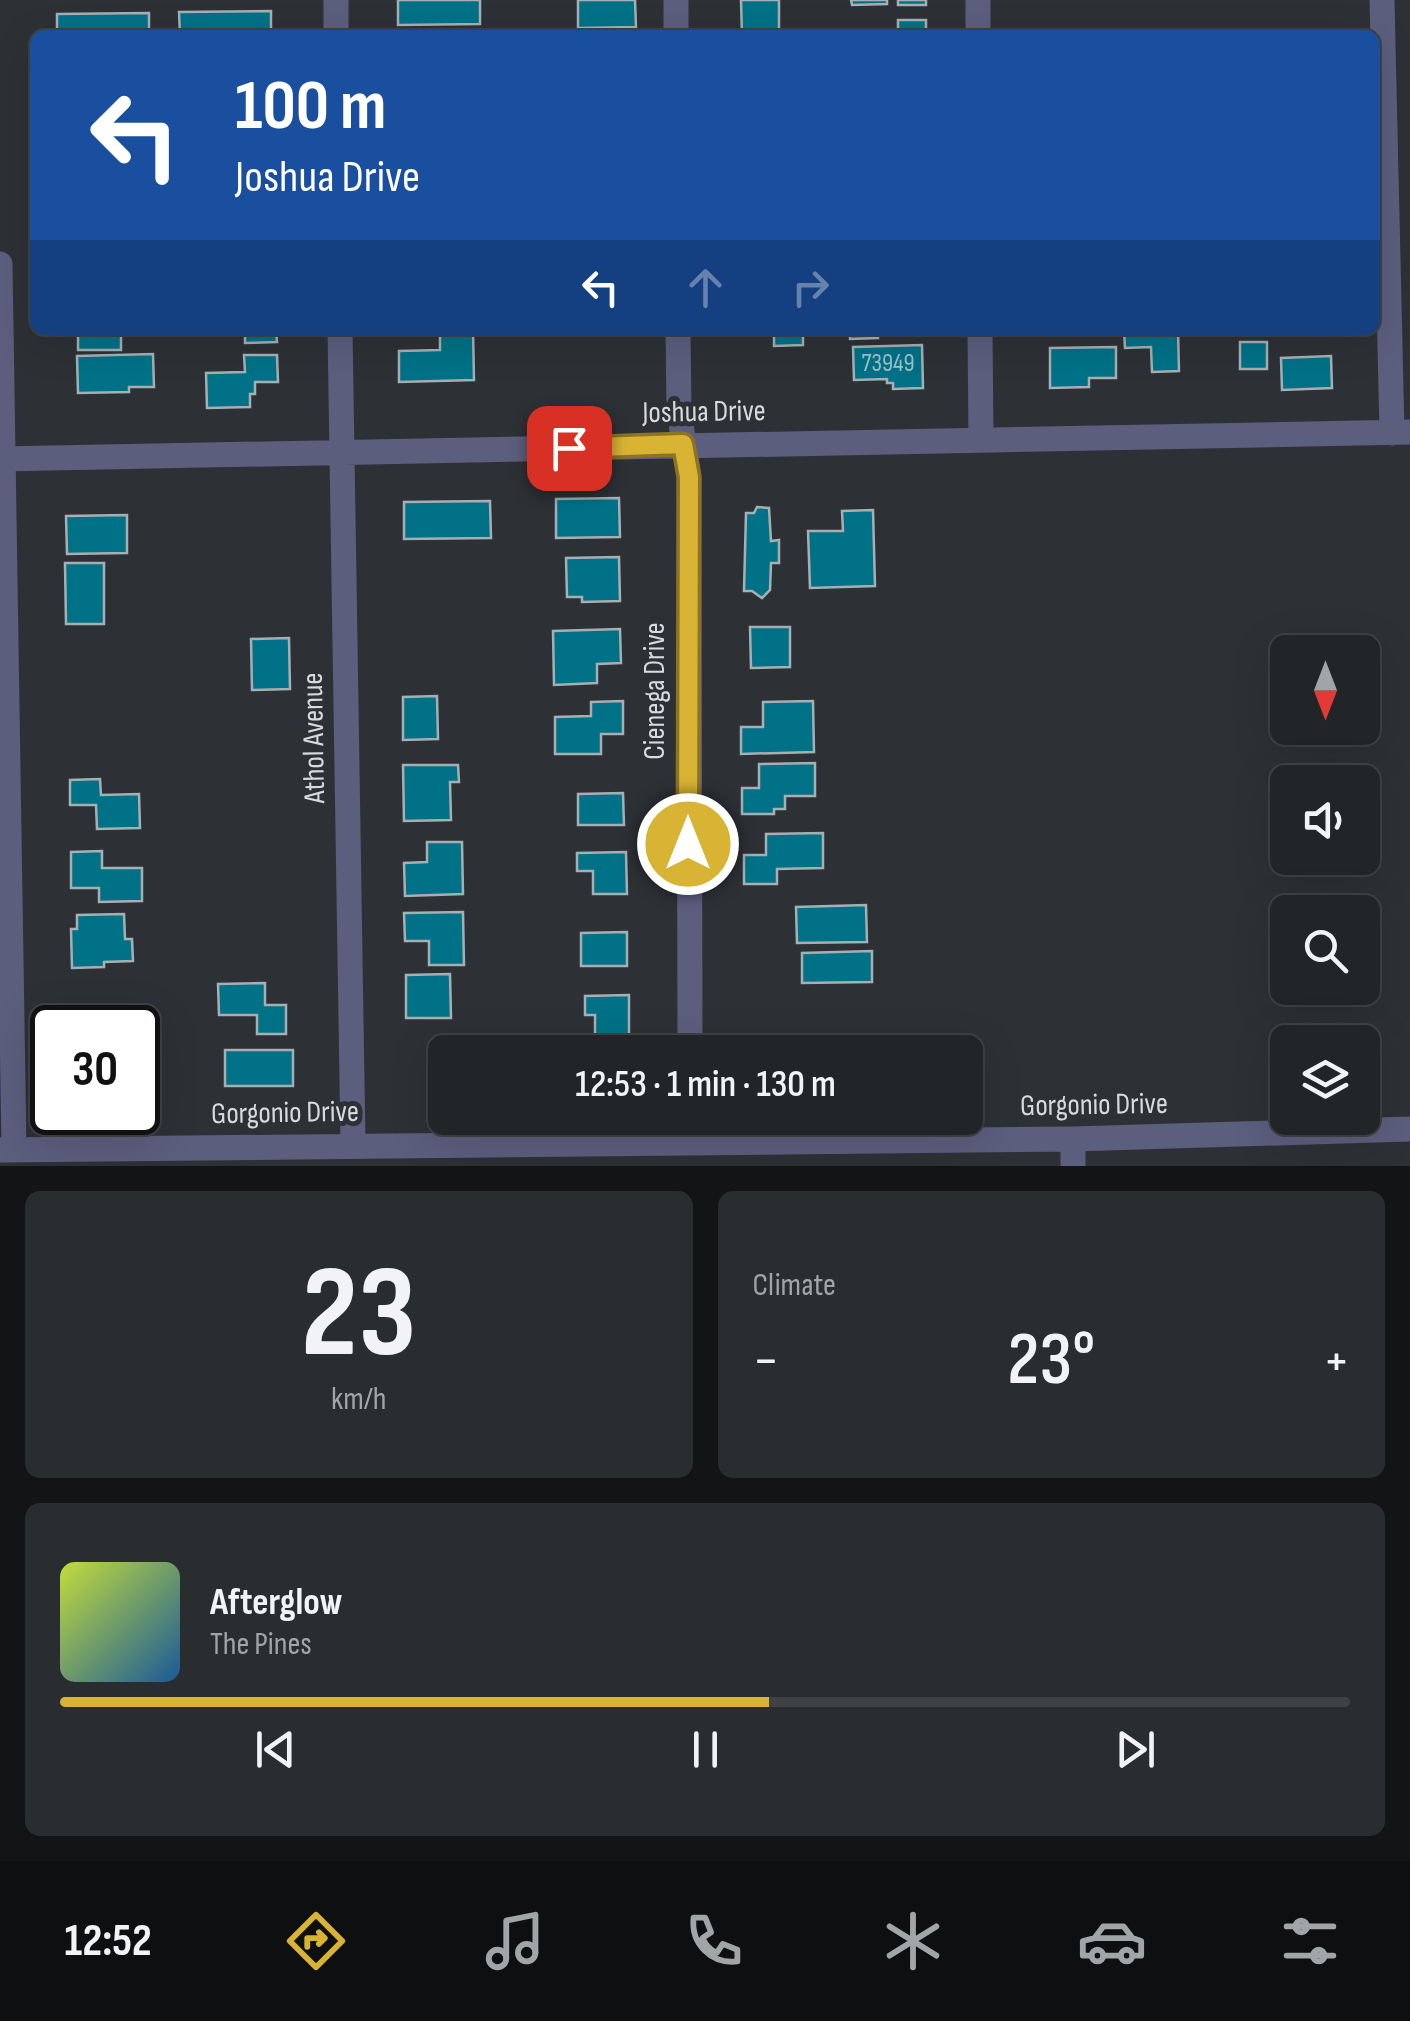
<!DOCTYPE html>
<html lang="en">
<head>
<meta charset="utf-8">
<style>
	:root { --surface:#222528; --page:#2a2d30; --text:#f1f3f6; --muted:#a2a5a8; --line:#3f4245; --accent:#d9b334 }
	body { margin:0; font-family:"Sofia Sans Condensed",sans-serif; background:var(--page); color:var(--text); height:100vh; display:flex; flex-direction:column; font-size:38px; white-space:nowrap }
	* { box-sizing:border-box; margin:0 }
	p { font-size:32px; color:var(--muted) }
	.icon { flex:none; width:55px; height:55px; fill:none; stroke:currentColor; stroke-width:2; stroke-linecap:round; stroke-linejoin:round }
	.map { position:relative; height:1166px; overflow:hidden }
	.sheet { display:flex; flex-direction:column; gap:25px; padding:25px; background:#131416; flex:1 }
	.sheet>* { flex:none }
	.top-card { position:absolute; left:30px; top:30px; width:1350px; height:305px; border-radius:15px; box-shadow:0 10px 40px #0002,0 0 0 2px var(--line); background:#1a4fa0; color:#fff; overflow:hidden }
	.needle { width:65px; rotate:180deg }
	.controls { position:absolute; left:1270px; top:635px; display:grid; gap:20px }
	.controls a { display:grid; place-items:center; width:110px; height:110px; border-radius:15px; background:var(--surface); box-shadow:0 10px 40px #0002,0 0 0 2px var(--line); font-size:50px }
	.speed { position:absolute; left:30px; top:1005px; display:flex; gap:20px; font-size:50px; font-weight:700; text-align:center }
	.speed>* { display:grid; place-content:center; width:130px; height:130px; border-radius:50%; background:var(--surface); box-shadow:0 10px 40px #0002,0 0 0 2px var(--line); line-height:1 }
	.speed .limit { border:5px solid #111; border-radius:15px; background:#fff; color:#111 }
	.pin { position:absolute; display:grid; place-items:center; width:85px; height:85px; color:#fff; margin:-42px; border-radius:20px; box-shadow:0 5px 15px #0006 }
	.me { position:absolute; width:110px; margin:-55px; rotate:0deg; stroke-linejoin:round; filter:drop-shadow(0 0 8px #0008) }
	.turn { display:flex; align-items:center; gap:35px; height:210px; padding:0 40px; font-size:45px }
	.turn .icon { width:130px; height:130px; stroke-width:2.5 }
	.turn b { display:block; font-size:70px; line-height:85px }
	.lanes { display:flex; align-items:center; height:95px; padding:0 40px; background:#0003; justify-content:center; gap:50px; direction:ltr }
	.lanes .off { opacity:.35 }
	.big { font-size:75px; font-weight:600; line-height:1.1 }
	.sheet .card { flex:1; display:flex; flex-direction:column; justify-content:center; gap:15px; min-width:0; padding:0 35px; border-radius:15px; background:var(--page) }
	.sheet .dial { align-items:center; gap:0 }
	.dial b { font-size:130px; line-height:1 }
	.song { display:flex; align-items:center; gap:30px }
	.cover { width:120px; height:120px; border-radius:15px; background:linear-gradient(135deg,hsl(70 70% 55%),hsl(210 70% 35%)) }
	.played { height:10px; border-radius:5px; background:linear-gradient(90deg,var(--accent) 55%,var(--line) 55%) }
	.keys { display:flex; justify-content:space-around; direction:ltr }
	.heat { display:flex; justify-content:space-between; align-items:center; font-size:55px; direction:ltr }
	.sheet .tiles { flex:1; display:grid; gap:25px; grid-template-columns:1fr 1fr }
	.card:last-child { grid-column:span 2 }
	.trip { position:absolute; left:428px; top:1035px; width:555px; height:100px; border-radius:15px; background:var(--surface); box-shadow:0 10px 40px #0002,0 0 0 2px var(--line); font-weight:600; line-height:100px; text-align:center }
	.tabs { display:flex; height:160px; justify-content:space-around; align-items:center; background:#0e0f10; color:var(--muted) }
	.tabs .icon { width:70px; height:70px }
	.tabs .selected { color:var(--accent) }
	.tabs b { font-size:45px; color:var(--text) }
	.map>svg:first-child { display:block }
</style>
</head>
<body>
<div class="map">
<svg width="1410" height="1166" viewBox="0 0 1410 1166">
	<rect width="100%" height="100%" fill="#2d3136"/>
	<path fill="#017187" stroke="#a6afb1" stroke-width="2.5" d="M398 0H480V24L398 25Z
		M578 0H635L636 27 578 28Z
		M741 0H779V35H742Z
		M851 0H887V4L852 5Z
		M898 0H926V5H898Z
		M271 11V35H180L179 12Z
		M149 13V35H57V14Z
		M898 20H926V35H865V30L898 29Z
		M636 32V35H584V33Z
		M78 330H121V350H78Z
		M245 330H276L277 342 245 343Z
		M440 330H473L474 380 399 382V351L440 350Z
		M774 330H812H803V345L774 346Z
		M850 330H878V338L850 339Z
		M1124 330H1178L1179 371 1152 372 1151 347 1125 348Z
		M1240 342H1267V369H1240Z
		M922 345 923 388 893 389V383H887V379L854 380 853 347Z
		M1116 347V378H1089V387L1050 388V348Z
		M153 354 154 387H129V392L78 393 77 356Z
		M244 355H277L278 382H255V394H250V407L207 408 206 373 245 372Z
		M1331 356 1332 388 1282 390 1281 358Z
		M619 498 620 537 556 538V499Z
		M490 501 491 538 404 539V502Z
		M757 507 769 508 771 541 779 540V563H771L770 590 762 598 752 591H744L746 513H754Z
		M873 510 875 586 810 588 808 531H843L842 511Z
		M127 515V553L67 554 66 516Z
		M619 557 620 601 582 602V597H567L566 558Z
		M65 563H104V624H66Z
		M750 627H790V667L751 668Z
		M620 629 621 663 597 664V683L554 685 553 631Z
		M289 638 290 689 252 690 251 639Z
		M437 696 438 739 403 740V697Z
		M623 701V734H601V754H555V717L591 716V702Z
		M813 701 814 752 741 754V727H763V702Z
		M815 763V796H785V809H774V814H742V788H759V764Z
		M403 765H458L459 782H450L451 820 404 821Z
		M100 779 101 795 139 794 140 828 97 829 96 805H70V780Z
		M623 793 624 825H578V794Z
		M823 833V868L777 869V884H744V855H766V834Z
		M427 842H462L463 894 405 896 404 863 427 862Z
		M102 851V868H142V901L99 902V888H71V852Z
		M626 852 627 894H593V871H577V853Z
		M866 905 867 942 797 943 796 907Z
		M463 912 464 965H429V941H405L404 913Z
		M124 914 125 939H132L133 961 104 962V967L72 968 71 929H77V915Z
		M627 932V966H581V933Z
		M872 951V982L802 983V953Z
		M450 974 451 1018H406V975Z
		M265 983V1005H286V1034H257V1015H219L218 984Z
		M629 995V1035L595 1036V1015H585V996Z
		M77 1016H141V1047H138V1028H77Z
		M506 1048V1052H445V1085H436V1050Z
		M225 1050H293V1086H225Z
		M138 1054H143L142 1088H138Z"/>
	<g fill="none" stroke-linecap="round" stroke-linejoin="round">
		<path stroke="#5c5e7e" stroke-width="25" d="M336 0V35
			M676 0V35
			M978 0V35
			M1382 0 1392 433
			M0 264 14 1150
			M340 330 353 1144
			M678 330 679 411 689 477 690 1052
			M980 330 981 439
			M0 459 1410 432
			M0 1150 1073 1139 1410 1129
			M1073 1166V1139"/>
	</g>
	<g fill="none" stroke-linecap="round" stroke-linejoin="round">
		<g stroke="#8d7422" stroke-width="25">
			<path id="route" d="M569 448 683 444 689 477 688 844"/>
		</g>
		<use href="#route" stroke="#d9b334" stroke-width="18"/>
	</g>
	<g text-anchor="middle" dominant-baseline="central" stroke-width="10" stroke-linejoin="round" paint-order="stroke">
		<g font-size="25" fill="#a2c0c8">
			<text x="888" y="363">73949</text>
		</g>
		<g font-size="30" fill="#d8dbde" stroke="#2d3136">
			<text transform="translate(704 412) rotate(-1)">Joshua Drive</text>
			<text transform="translate(655 691) rotate(-90)">Cienega Drive</text>
			<text transform="translate(314 738) rotate(-91)">Athol Avenue</text>
			<text transform="translate(1094 1105) rotate(-1)">Gorgonio Drive</text>
			<text transform="translate(285 1113) rotate(-1)">Gorgonio Drive</text>
		</g>
	</g>
</svg>
<div class="controls">
<a><svg class="needle" viewBox="-14 -14 28 28"><path d="M0-13l5 13h-10z" fill="#e53935"/><path d="M0 13l5-13h-10z" fill="#a2a5a8"/></svg></a>
<a><svg class="icon" aria-label="sound" viewBox="0 0 24 24"><path d="M4 9h4l5-4v14l-5-4H4zM17 9q2 3 0 6"/></svg></a>
<a><svg class="icon" aria-label="search" viewBox="0 0 24 24"><circle cx="10" cy="10" r="6"/><path d="M15 15l6 6"/></svg></a>
<a><svg class="icon" aria-label="layers" viewBox="0 0 24 24"><path d="M12 4l9 5-9 5-9-5zM3 14l9 5 9-5"/></svg></a>
</div>
<div class="speed"><div class="limit">30</div></div>
<div class="pin" style="left:569px;top:448px;background:#d93025"><svg class="icon" aria-label="arrive" viewBox="0 0 24 24"><path d="M6 21V4h12l-3 4 3 4H6"/></svg></div>
<svg class="me" style="left:688px;top:844px" viewBox="-20 -20 40 40"><circle r="17" fill="#d9b334" stroke="#fff" stroke-width="3"/><path d="M0-11L8 9 0 5-8 9z" fill="#fff"/></svg>
<div class="trip">12:53 · 1 min · 130 m</div>
<div class="top-card">
<div class="turn"><svg class="icon" aria-label="left" viewBox="0 0 24 24"><path d="M17 20v-9H6M10 6l-5 5 5 5"/></svg><div><b>100 m</b>Joshua Drive</div></div>
<div class="lanes"><svg class="icon" aria-label="left" viewBox="0 0 24 24"><path d="M17 20v-9H6M10 6l-5 5 5 5"/></svg><svg class="icon off" aria-label="ahead" viewBox="0 0 24 24"><path d="M12 20V5M6 11l6-6 6 6"/></svg><svg class="icon off" aria-label="right" viewBox="0 0 24 24"><path d="M7 20v-9h11M14 6l5 5-5 5"/></svg></div>
</div>
</div>
<section class="sheet">
<div class="tiles">
<div class="card dial"><b>23</b><p>km/h</p></div>
<div class="card"><p>Climate</p>
<div class="heat"><a>−</a><b class="big">23°</b><a>+</a></div>
</div>
<div class="card">
<div class="song"><i class="cover"></i><div><b>Afterglow</b><p>The Pines</p></div></div>
<div class="played"></div>
<div class="keys"><svg class="icon" aria-label="previous" viewBox="0 0 24 24"><path d="M18 5L8 12l10 7zM5 5v14"/></svg><svg class="icon" aria-label="pause" viewBox="0 0 24 24"><path d="M8 5v14M16 5v14"/></svg><svg class="icon" aria-label="next" viewBox="0 0 24 24"><path d="M6 5l10 7-10 7zM19 5v14"/></svg></div>
</div>
</div>
</section>
<nav class="tabs">
<b>12:52</b>
<svg class="icon selected" aria-label="directions" viewBox="0 0 24 24"><path d="M12 3l9 9-9 9-9-9zM9 14v-3h6M13 9l2 2-2 2"/></svg>
<svg class="icon" aria-label="music" viewBox="0 0 24 24"><path d="M9 18V5l10-2v13"/><circle cx="6" cy="18" r="3"/><circle cx="16" cy="16" r="3"/></svg>
<svg class="icon" aria-label="phone" viewBox="0 0 24 24"><path d="M5 4h4l2 5-3 2q2 4 5 5l2-3 5 2v4C11 20 4 13 5 4z"/></svg>
<svg class="icon" aria-label="climate" viewBox="0 0 24 24"><path d="M12 3v18M4 7l16 10M4 17L20 7"/></svg>
<svg class="icon" aria-label="car" viewBox="0 0 24 24"><path d="M5 17H2v-5l4-1 3-4h7l3 4 3 1v5h-3M9 17h6M6 11h13"/><circle cx="7" cy="17" r="2"/><circle cx="17" cy="17" r="2"/></svg>
<svg class="icon" aria-label="filters" viewBox="0 0 24 24"><path d="M4 7h16M4 17h16"/><circle cx="9" cy="7" r="2"/><circle cx="15" cy="17" r="2"/></svg>
</nav>
</body>
</html>
